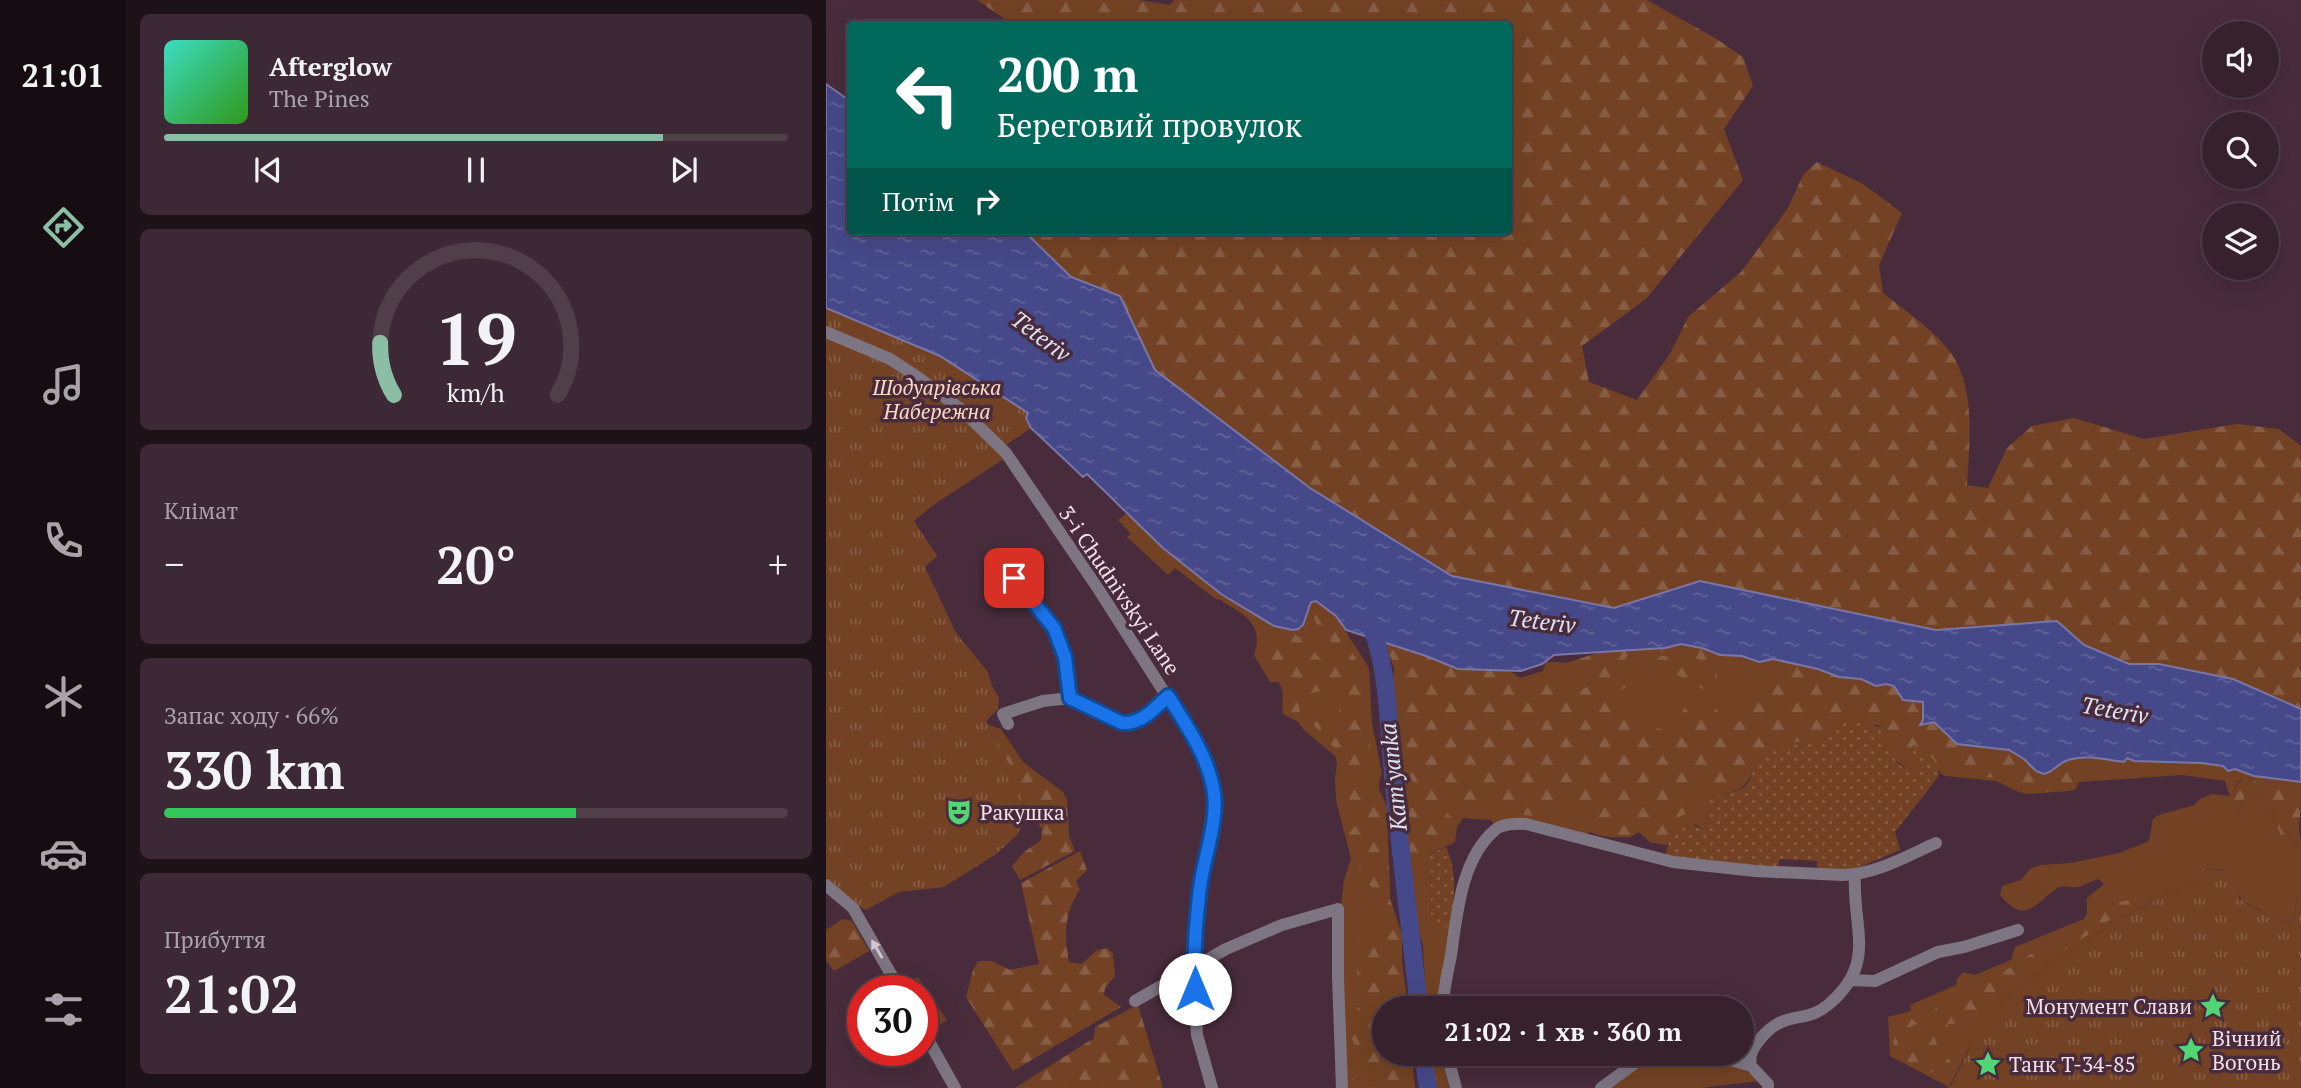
<!DOCTYPE html>
<html lang="uk">
<head>
<meta charset="utf-8">
<style>
	:root { --surface:#36212d; --page:#3d2935; --text:#f1f3f6; --muted:#aaa3aa; --line:#503e49; --accent:#8abfa5 }
	body { margin:0; font-family:"PT Serif",serif; background:var(--page); color:var(--text); height:100vh; display:flex; flex-direction:column; font-size:26px; white-space:nowrap }
	* { box-sizing:border-box; margin:0 }
	p { font-size:23px; color:var(--muted) }
	.icon { flex:none; width:38px; height:38px; fill:none; stroke:currentColor; stroke-width:2; stroke-linecap:round; stroke-linejoin:round }
	.map { position:relative; flex:1; overflow:hidden }
	.side { display:flex; flex-direction:column; gap:14px; padding:14px; background:#1e1219; width:700px }
	.side>* { flex:none }
	.banner { position:absolute; left:21px; top:21px; width:665px; height:214px; border-radius:7px; box-shadow:0 7px 28px #0002,0 0 0 2px var(--line); background:#00695c; color:#fff; overflow:hidden }
	.tools { position:absolute; left:1376px; top:21px; display:grid; gap:14px }
	.tools a { display:grid; place-items:center; width:77px; height:77px; border-radius:50%; background:var(--surface); box-shadow:0 7px 28px #0002,0 0 0 2px var(--line); font-size:35px }
	.speed { position:absolute; left:21px; top:975px; display:flex; gap:14px; font-size:35px; font-weight:700; text-align:center }
	.speed>* { display:grid; place-content:center; width:91px; height:91px; border-radius:50%; background:var(--surface); box-shadow:0 7px 28px #0002,0 0 0 2px var(--line); line-height:1 }
	.speed .limit { border:10px solid #d22; background:#fff; color:#111 }
	.pin { position:absolute; display:grid; place-items:center; width:60px; height:60px; color:#fff; margin:-30px; border-radius:14px; box-shadow:0 4px 10px #0006 }
	.me { position:absolute; width:77px; margin:-38px; rotate:0deg; stroke-linejoin:round; filter:drop-shadow(0 0 5px #0008) }
	.turn { display:flex; align-items:center; gap:24px; height:147px; padding:0 35px; font-size:32px }
	.turn .icon { width:91px; height:91px; stroke-width:2.5 }
	.turn b { display:block; font-size:49px; line-height:60px }
	.then { display:flex; align-items:center; height:66px; padding:0 35px; background:#0003; gap:14px; font-size:26px }
	.big { font-size:52px; font-weight:800; line-height:1.1 }
	.side .tile { flex:1; display:flex; flex-direction:column; justify-content:center; gap:10px; min-width:0; padding:0 24px; border-radius:10px; background:var(--page) }
	.side .dial { align-items:center; gap:0 }
	.dial svg { height:182px; overflow:visible; fill:none; stroke:var(--line); stroke-width:7; stroke-linecap:round; text-anchor:middle }
	.dial text { fill:var(--text); stroke:none }
	.song { display:flex; align-items:center; gap:21px }
	.cover { width:84px; height:84px; border-radius:10px; background:linear-gradient(135deg,hsl(170 70% 55%),hsl(110 70% 35%)) }
	.played { height:7px; border-radius:4px; background:linear-gradient(90deg,var(--accent) 80%,var(--line) 80%) }
	.keys { display:flex; justify-content:space-around; direction:ltr }
	.heat { display:flex; justify-content:space-between; align-items:center; font-size:38px; direction:ltr }
	.charge { height:10px; border-radius:5px; background:linear-gradient(90deg,#34c759 66%,var(--line) 0) }
	.trip { position:absolute; left:546px; top:996px; width:382px; height:70px; border-radius:35px; background:var(--surface); box-shadow:0 7px 28px #0002,0 0 0 2px var(--line); font-weight:800; line-height:70px; text-align:center }
	main { display:flex; flex:1; min-height:0 }
	.tab-bar { display:flex; flex-direction:column; width:126px; justify-content:space-around; align-items:center; background:#160d12; color:var(--muted) }
	.tab-bar .icon { width:49px; height:49px }
	.tab-bar .selected { color:var(--accent) }
	.tab-bar b { font-size:32px; color:var(--text) }
	.map>svg:first-child { display:block }
</style>
</head>
<body>
<main>
<nav class="tab-bar">
<b>21:01</b>
<svg class="icon selected" aria-label="directions" viewBox="0 0 24 24"><path d="M12 3l9 9-9 9-9-9zM9 14v-3h6M13 9l2 2-2 2"/></svg>
<svg class="icon" aria-label="music" viewBox="0 0 24 24"><path d="M9 18V5l10-2v13"/><circle cx="6" cy="18" r="3"/><circle cx="16" cy="16" r="3"/></svg>
<svg class="icon" aria-label="phone" viewBox="0 0 24 24"><path d="M5 4h4l2 5-3 2q2 4 5 5l2-3 5 2v4C11 20 4 13 5 4z"/></svg>
<svg class="icon" aria-label="climate" viewBox="0 0 24 24"><path d="M12 3v18M4 7l16 10M4 17L20 7"/></svg>
<svg class="icon" aria-label="car" viewBox="0 0 24 24"><path d="M5 17H2v-5l4-1 3-4h7l3 4 3 1v5h-3M9 17h6M6 11h13"/><circle cx="7" cy="17" r="2"/><circle cx="17" cy="17" r="2"/></svg>
<svg class="icon" aria-label="filters" viewBox="0 0 24 24"><path d="M4 7h16M4 17h16"/><circle cx="9" cy="7" r="2"/><circle cx="15" cy="17" r="2"/></svg>
</nav>
<section class="side">
<div class="tile">
<div class="song"><i class="cover"></i><div><b>Afterglow</b><p>The Pines</p></div></div>
<div class="played"></div>
<div class="keys"><svg class="icon" aria-label="previous" viewBox="0 0 24 24"><path d="M18 5L8 12l10 7zM5 5v14"/></svg><svg class="icon" aria-label="pause" viewBox="0 0 24 24"><path d="M8 5v14M16 5v14"/></svg><svg class="icon" aria-label="next" viewBox="0 0 24 24"><path d="M6 5l10 7-10 7zM19 5v14"/></svg></div>
</div>
<div class="tile dial"><svg viewBox="0 0 100 80">
<path d="M14 69A42 42 0 1 1 86 69"/>
<path d="M14 69A42 42 0 0 1 8 46" stroke="#8abfa5"/>
<text x="50" y="56" font-size="32" font-weight="700">19</text>
<text x="50" y="72" font-size="11">km/h</text>
</svg></div>
<div class="tile"><p>Клімат</p>
<div class="heat"><a>−</a><b class="big">20°</b><a>+</a></div>
</div>
<div class="tile"><p>Запас ходу · 66%</p><b class="big">330 km</b><div class="charge"></div></div>
<div class="tile"><p>Прибуття</p><b class="big">21:02</b></div>
</section>
<div class="map">
<svg width="1475" height="1088" viewBox="0 0 1475 1088">
	<defs>
		<pattern id="forest-firs" width="22" height="20" patternUnits="userSpaceOnUse" patternTransform="scale(1.75)"><rect width="22" height="20" fill="#734224"/><path d="M5 1l3.5 6h-7zM16 11l3.5 6h-7z" fill="#875d44"/></pattern>
		<pattern id="park-tufts" width="24" height="20" patternUnits="userSpaceOnUse" patternTransform="scale(1.75)"><rect width="24" height="20" fill="#734224"/><path d="M3 7l-1-3M5 7V3M7 7l1-3M15 17l-1-3M17 17v-4M19 17l1-3" fill="none" stroke="#875d44"/></pattern>
		<pattern id="garden-dots" width="8" height="8" patternUnits="userSpaceOnUse" patternTransform="scale(1.75)"><rect width="8" height="8" fill="#734224"/><path d="M2 2h.1M6 6h.1" fill="none" stroke="#875d44" stroke-width="1.8" stroke-linecap="round"/></pattern>
		<pattern id="water-ripples" width="26" height="14" patternUnits="userSpaceOnUse" patternTransform="scale(1.75)"><rect width="26" height="14" fill="#464989"/><path d="M2 4q2-2 4 0t4 0M15 11q2-2 4 0t4 0" fill="none" stroke="#61639a"/></pattern>
	</defs>
	<rect width="100%" height="100%" fill="#482c3c"/>
	<path fill="#734224" d="M301 513 337 548 408 602 448 626 477 625 485 602 490 601 510 616 543 668 546 723 556 774 553 782V789L561 807 564 899 576 935V964L582 1008H558V1054H585L589 1088H517L514 913 518 880 525 859 510 800 509 778 511 763 509 756 478 730 472 722 457 714C454 702 461 693 452 682H444L428 655C439 622 417 615 393 599L391 600 349 568 342 575 301 537 305 534 292 520Z
		M556 636 682 670 694 678 717 671 720 662 740 663 768 654 808 650 876 648 894 655 916 656 936 661 947 659 992 669 1013 677 1035 679 1235 763 1246 759 1275 758 1285 761 1301 758 1308 761 1375 763 1397 765 1428 776 1475 782V799L1451 782 1434 783 1423 778 1415 779 1410 785 1404 797 1410 816 1420 794C1443 791 1447 819 1455 835L1475 844V891L1471 897 1468 917 1463 921 1454 920 1417 902 1398 870 1377 868 1374 872 1376 878 1373 882 1351 889 1298 917 1240 953 1181 997 1141 1051 1123 1087 1064 1056 1062 1017 1085 1011 1084 1005 1130 985 1131 979 1137 972 1149 975 1185 960 1189 947 1258 919 1261 914V898L1278 884 1273 879C1265 881 1259 885 1252 887 1244 888 1236 884 1230 889 1209 903 1200 926 1174 895L1176 886 1195 880 1205 868 1215 865 1244 863 1293 853 1323 841 1327 819 1333 815 1368 805 1374 799 1386 794 1404 796 1399 781 1356 775 1253 782 1248 790 1243 791 1203 794 1195 793 1170 781 1119 776 1114 773V770C1089 769 1073 773 1061 746 1058 738 1059 732 1053 725H1047L1000 742 944 749 880 804 881 829 878 830 869 824 840 845 824 842 813 832C794 838 784 840 764 832L758 834 668 825 665 820 637 818 631 827 629 842 604 854 605 923 624 927 612 1008H600L597 945 589 920 582 877V811L578 776 572 766 574 761 573 748 565 720 568 668Z
		M92 977 121 1020 104 1031 96 1016V990H82L79 985Z
		M845 1054C877 1054 909 1059 933 1081L875 1088H781L804 1072Z"/>
	<path fill="url(#forest-firs)" d="M151 0H312L343 5 349 0H821L889 38 917 57 927 86 898 129 917 180 820 299 756 346 763 382 811 400 845 352 862 317 915 272 962 208 977 175 991 162 1037 184 1076 213 1053 265 1057 293C1079 311 1119 337 1131 363 1149 399 1143 446 1141 485L1162 488 1181 448 1206 426 1248 418 1318 439 1411 424 1453 429 1475 446V709L1333 664H1303L1258 645 1231 621 1110 630 874 581 788 608 626 576 484 488 329 370 294 296 245 277 198 231H682V24H186Z
		M488 606 504 619 531 660 535 667V681L543 694 542 734 546 756 538 795 542 802 555 811 560 859 563 863 564 899 576 935V964L582 1008H558V1054H585L589 1088H520L526 1079 535 1082C542 1060 520 1040 524 1019 526 1011 535 1007 539 1001L534 998 527 1001 522 999 521 995 532 982 529 943 531 939 534 940 537 955 542 957 546 949 547 932 557 922 549 890 533 876 534 860 525 848 522 832 529 827V823L522 794 520 762 488 725 489 722 507 718 513 715V696C502 687 480 692 472 703L475 715C470 716 463 716 460 710 457 704 462 698 461 692 460 685 442 669 437 660L449 640 459 632C480 634 485 654 502 664L507 663C519 640 479 627 488 606Z
		M565 643 682 670 694 678H707L723 684H732L740 678 745 684 757 689 763 686 768 667 775 664 776 660 741 666H720L718 662 740 663 768 654 855 644 876 648 886 653 887 657 880 662 848 650 799 657 805 678 814 679 787 695 784 699 785 704 792 711C814 706 820 727 840 730 855 724 856 702 871 698 891 707 892 706 897 727H907C923 715 925 699 935 683 940 675 948 669 954 662L992 669 1030 684 1041 682 1050 686 1060 684 1068 686C1079 701 1081 697 1097 701L1098 725 1103 721 1112 725 1126 741 1135 744 1183 750 1198 759 1203 765 1224 773 1235 763 1246 761 1255 769 1257 778 1251 781V787L1248 790 1202 793 1170 778 1133 775 1120 771 1088 745 1082 755 1089 762 1090 768 1081 769C1067 759 1064 739 1059 724 1050 721 1036 718 1027 718 1011 718 1001 730 988 737 974 744 953 741 942 752 918 775 929 792 887 796L871 783H864L860 786C859 796 869 801 866 811L841 823 839 828 845 840 840 845 824 842 813 832C810 833 807 836 804 837 797 839 776 834 771 830 764 825 767 821 765 814 761 801 743 795 733 802L730 813 725 817 686 814 638 800 619 790 614 792C609 806 622 812 629 821L630 830C621 841 598 838 594 852 593 856 593 861 592 865L587 868 581 862 580 797C582 794 585 792 586 789 591 780 580 772 575 766L574 737 579 730V712L585 687 564 656Z
		M835 656C849 656 883 659 891 671L890 683 879 690 873 687 830 663V660Z
		M154 722 175 729 197 762 237 792 241 800 243 836 249 851 194 880 186 866 198 852 215 840 216 829 198 805 194 793Z
		M1419 777 1434 783 1451 782 1465 786 1467 792 1475 799 1473 830 1475 844 1455 835C1447 819 1443 791 1420 794L1410 816H1405C1399 801 1407 786 1419 777Z
		M254 851 261 870 250 881 254 890C238 912 238 936 243 962L256 964 271 950 282 948 287 954 289 976 279 988 278 995 295 1007 187 1071 140 997 147 970 152 961H166L184 970 213 964 195 883Z
		M1305 900 1312 905 1310 908 1295 912 1174 995 1169 1001 1164 1014 1146 1032 1132 1023 1123 1024 1110 1041 1114 1054 1125 1061 1124 1065 1104 1073 1070 1056C1063 1042 1071 1027 1085 1019L1092 1023C1082 1029 1069 1033 1073 1049L1090 1053C1109 1047 1113 1024 1109 1007L1122 1013 1132 1010 1139 996 1136 984 1166 979 1211 950 1267 926 1272 908 1276 905Z
		M17 919 26 921 43 951 8 971 0 960V930Z
		M312 1005 337 1088H189L268 1038 269 1027Z
		M602 1054H616L623 1088H608L602 1066Z"/>
	<path fill="url(#park-tufts)" d="M0 308 114 356 203 413 200 418 205 428 180 445 179 458 106 506 88 521 111 556 99 567 130 633 162 672 166 686 173 698 172 709 160 721 196 788 198 821 191 835 170 854 118 887 73 892 40 910 32 906 0 878Z
		M1377 868 1401 871 1405 876 1414 899 1420 904 1454 920 1463 921 1468 918 1471 897 1475 891V1088H1120L1124 1087 1147 1041 1181 997 1240 953 1298 917 1351 889 1373 882 1376 878 1374 872Z"/>
	<path fill="url(#garden-dots)" d="M1029 721 1057 728C1062 743 1067 774 1091 768 1092 761 1083 758 1081 751L1088 745C1099 751 1117 763 1112 777L1069 832 1074 850 1024 871 992 870 991 861 953 859 952 869 840 857C840 842 848 829 862 823L878 830 881 829 880 804 883 794C893 798 918 792 923 781 929 770 929 756 944 749 954 745 987 743 1000 742L1012 724Z
		M620 847C632 872 628 900 624 927L613 928 605 923 604 854Z"/>
	<path fill="url(#water-ripples)" stroke="#7a76a6" stroke-width="2" d="M0 84 24 101V231H198L245 277 294 296 329 370 484 488 626 576 788 608 874 581 1110 630 1231 621 1258 645 1303 664H1333L1407 679 1475 709V782L1428 776 1409 769 1402 771 1397 766 1375 763 1308 761 1301 758 1298 762C1280 760 1260 754 1242 760 1232 763 1228 772 1218 774L1210 771 1198 759 1183 750 1131 744 1108 722 1094 725 1097 720V702L1077 700 1068 686 1060 684 1050 686 1035 679 1013 677 992 669 947 659 933 662 916 656 894 655 876 648 855 644 839 648 728 655 716 664 695 671 632 669 600 656 520 630 510 616 490 601 485 602 477 625 472 629 467 630 448 626 395 594 337 548 261 474 257 477 205 428 200 418 202 413 114 356 0 308Z"/>
	<g fill="none" stroke-linecap="round" stroke-linejoin="round">
		<path stroke="#464989" stroke-width="18" d="M542 618C563 666 562 722 567 775 574 853 585 930 593 1008
			M597 1054 602 1088"/>
		<path stroke="#7d7582" stroke-width="12" d="M0 332 64 359 93 378 136 410 180 453 273 590 377 753 387 786 388 809 374 888 367 966 371 1035 386 1088
			M188 578 228 628 239 657 244 698 296 723C315 724 329 708 342 696
			M182 724 177 714 217 701 244 698
			M0 885 27 908 74 990
			M1024 980 1049 981 1112 952 1138 947 1192 930
			M309 1001 400 949 456 925 512 909V978L516 1088
			M617 1008C617 990 622 972 625 955 631 914 635 859 669 830 676 824 690 823 700 824L847 862 929 871 1017 875C1050 874 1081 856 1110 843
			M96 1029 129 1088
			M621 1054 630 1088
			M885 1054 925 1066 942 1084V1088
			M925 1066C923 1056 926 1050 932 1042 957 1008 978 1025 1002 1005 1052 963 1026 929 1029 875
			M775 1088 812 1061 832 1054"/>
	</g>
	<defs><path id="oneway-solid" d="M-6-.8H1V-3.2L6.5 0L1 3.2V.8H-6Z" transform="scale(1.75)"/></defs>
	<use fill="#d6c5d0" href="#oneway-solid" transform="translate(51 949) rotate(-120)"/>
	<g fill="none" stroke-linecap="round" stroke-linejoin="round">
		<g stroke="#114b97" stroke-width="18">
			<path id="route" d="M188 578 228 628 239 657 244 698 296 723C316 724 329 708 342 696 360 725 380 753 387 787 394 816 378 857 374 887 370 920 367 955 369 989"/>
		</g>
		<use href="#route" stroke="#1a73e8" stroke-width="12"/>
	</g>
	<defs>
		<g id="theatre-bare" transform="scale(2.1)"><path d="M-5-5.5Q0-4 5-5.5V0Q5 5 0 6Q-5 5-5 0ZM-3.3-2.5H-1v1.5H-3.3ZM1-2.5H3.3v1.5H1ZM-2.8 1Q0 5.5 2.8 1Z" fill="#50d674" stroke="#482c3c" stroke-width="2.5" paint-order="stroke"/></g>
		<g id="sight-bare" transform="scale(2.1)"><path d="M0-6L1.8-2.2L6-1.7L2.9 1.2L3.7 5.4L0 3.3L-3.7 5.4L-2.9 1.2L-6-1.7L-1.8-2.2Z" fill="#50d674" stroke="#482c3c" stroke-width="2.5" paint-order="stroke"/></g>
	</defs>
	<g fill-rule="evenodd">
		<use href="#theatre-bare" x="133" y="812"/>
		<use href="#sight-bare" x="1387" y="1006"/>
		<use href="#sight-bare" x="1365" y="1050"/>
		<use href="#sight-bare" x="1162" y="1064"/>
	</g>
	<g text-anchor="middle" dominant-baseline="central" stroke-width="7" stroke-linejoin="round" paint-order="stroke">
		<g font-size="21" font-style="italic" fill="#fed7c1" stroke="#482c3c">
			<text x="111" y="387">Шодуарівська<tspan x="111" dy="24">Набережна</tspan></text>
		</g>
		<g font-size="21" fill="#f3e0ea" stroke="#482c3c">
			<text transform="translate(294 590) rotate(56)">3-i Chudnivskyi Lane</text>
		</g>
		<g font-size="21" fill="#f3e0ea" stroke="#482c3c" text-anchor="start">
			<text x="154" y="812">Ракушка</text>
			<text x="1366" y="1006" text-anchor="end">Монумент Слави</text>
			<text x="1386" y="1038">Вічний<tspan x="1386" dy="24">Вогонь</tspan></text>
			<text x="1183" y="1064">Танк Т-34-85</text>
		</g>
		<g font-size="23" font-style="italic" fill="#dde0f3" stroke="#482c3c">
			<text transform="translate(215 336) rotate(37)">Teteriv</text>
			<text transform="translate(716 621) rotate(7)">Teteriv</text>
			<text transform="translate(1289 710) rotate(10)">Teteriv</text>
			<text transform="translate(567 777) rotate(-96)">Kam'yanka</text>
		</g>
	</g>
</svg>
<div class="tools">
<a><svg class="icon" aria-label="sound" viewBox="0 0 24 24"><path d="M4 9h4l5-4v14l-5-4H4zM17 9q2 3 0 6"/></svg></a>
<a><svg class="icon" aria-label="search" viewBox="0 0 24 24"><circle cx="10" cy="10" r="6"/><path d="M15 15l6 6"/></svg></a>
<a><svg class="icon" aria-label="layers" viewBox="0 0 24 24"><path d="M12 4l9 5-9 5-9-5zM3 14l9 5 9-5"/></svg></a>
</div>
<div class="speed"><div class="limit">30</div></div>
<div class="pin" style="left:188px;top:578px;background:#d93025"><svg class="icon" aria-label="arrive" viewBox="0 0 24 24"><path d="M6 21V4h12l-3 4 3 4H6"/></svg></div>
<svg class="me" style="left:369px;top:989px" viewBox="-20 -20 40 40"><circle r="19" fill="#fff"/><path d="M0-13L10 11 0 6-10 11z" fill="#1a73e8"/></svg>
<div class="trip">21:02 · 1 хв · 360 m</div>
<div class="banner">
<div class="turn"><svg class="icon" aria-label="left" viewBox="0 0 24 24"><path d="M17 20v-9H6M10 6l-5 5 5 5"/></svg><div><b>200 m</b>Береговий провулок</div></div>
<div class="then">Потім<svg class="icon" aria-label="right" viewBox="0 0 24 24"><path d="M7 20v-9h11M14 6l5 5-5 5"/></svg></div>
</div>
</div>
</main>
</body>
</html>
